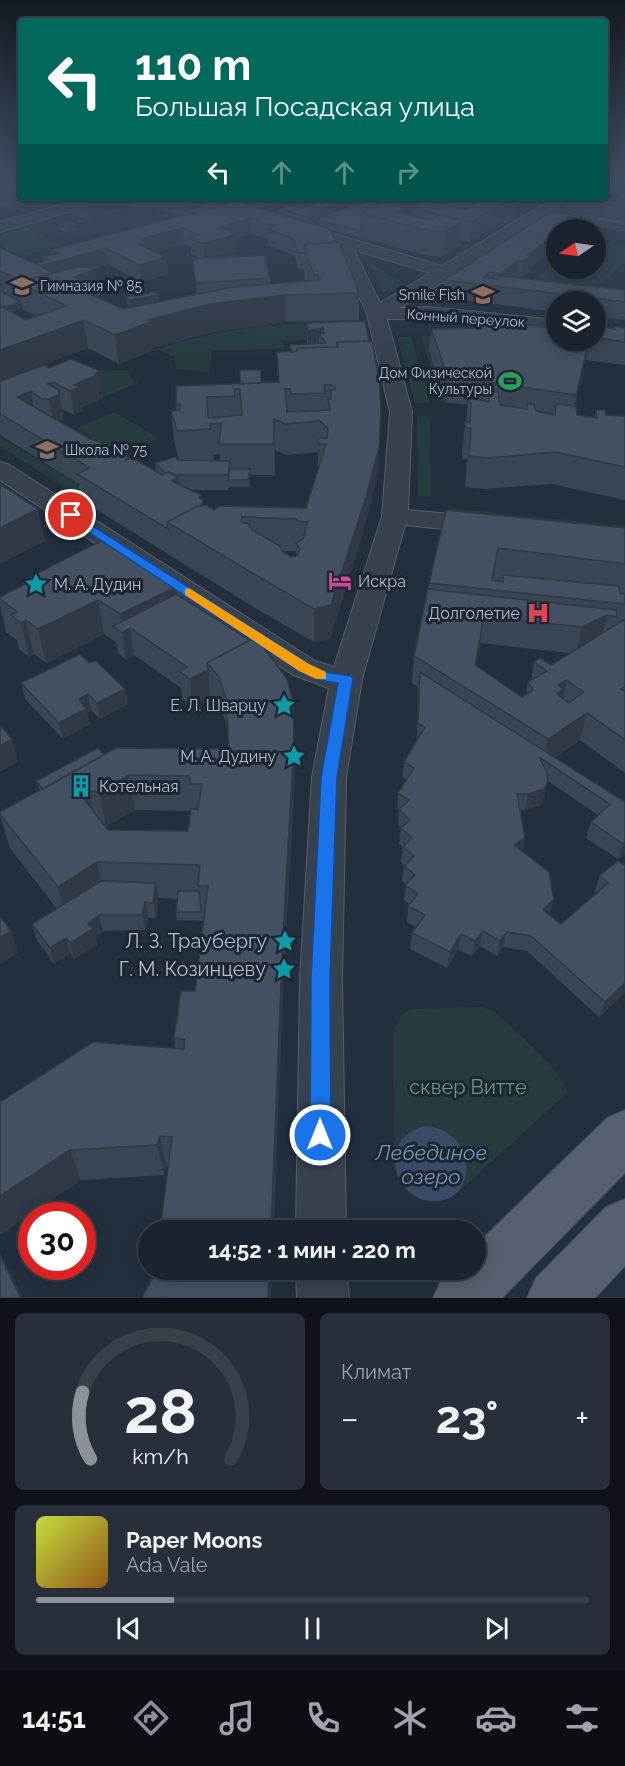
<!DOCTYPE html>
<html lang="ru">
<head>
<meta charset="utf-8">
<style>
	:root { --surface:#1b232e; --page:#282f3a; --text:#f1f3f6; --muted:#a0a4aa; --line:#39404a; --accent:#8c9099 }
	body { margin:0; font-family:Raleway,sans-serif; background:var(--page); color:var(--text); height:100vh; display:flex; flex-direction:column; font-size:22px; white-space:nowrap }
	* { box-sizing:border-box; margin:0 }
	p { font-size:20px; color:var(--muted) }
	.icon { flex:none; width:33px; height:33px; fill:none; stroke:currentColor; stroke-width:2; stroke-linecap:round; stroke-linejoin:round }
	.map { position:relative; height:1298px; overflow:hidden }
	.drawer { display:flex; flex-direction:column; gap:15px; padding:15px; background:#0f1319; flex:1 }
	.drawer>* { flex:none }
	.hud { position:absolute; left:18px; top:18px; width:590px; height:183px; border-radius:6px; box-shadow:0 3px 15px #0003,0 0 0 2px var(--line); background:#00695c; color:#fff; overflow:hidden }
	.needle { width:39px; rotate:257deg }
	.buttons { position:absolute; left:546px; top:219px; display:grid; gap:12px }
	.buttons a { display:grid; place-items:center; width:60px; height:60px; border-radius:50%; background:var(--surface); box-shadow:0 3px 15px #0003,0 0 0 2px var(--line); font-size:30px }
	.speed { position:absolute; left:18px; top:1202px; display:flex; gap:12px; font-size:30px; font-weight:700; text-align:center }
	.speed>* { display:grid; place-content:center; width:78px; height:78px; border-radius:50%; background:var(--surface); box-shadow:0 3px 15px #0003,0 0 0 2px var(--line); line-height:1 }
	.speed .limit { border:9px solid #d22; background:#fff; color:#111 }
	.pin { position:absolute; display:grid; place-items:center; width:51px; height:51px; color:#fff; margin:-26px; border:3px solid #fff; border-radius:50%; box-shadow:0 2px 6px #0007 }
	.me { position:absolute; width:66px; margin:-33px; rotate:0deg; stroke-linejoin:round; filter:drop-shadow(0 0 4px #0008) }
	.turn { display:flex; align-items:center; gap:21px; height:126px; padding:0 18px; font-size:27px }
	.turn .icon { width:78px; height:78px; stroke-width:2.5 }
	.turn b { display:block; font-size:42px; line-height:51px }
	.lanes { display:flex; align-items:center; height:57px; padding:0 18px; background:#0003; justify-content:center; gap:30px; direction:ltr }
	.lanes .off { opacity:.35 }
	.big { font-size:45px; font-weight:700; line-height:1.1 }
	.drawer .tile { flex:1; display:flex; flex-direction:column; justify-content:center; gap:9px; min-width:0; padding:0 21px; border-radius:9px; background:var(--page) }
	.drawer .dial { align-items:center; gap:0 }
	.dial svg { height:156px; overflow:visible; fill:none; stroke:var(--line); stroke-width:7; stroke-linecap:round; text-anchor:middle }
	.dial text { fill:var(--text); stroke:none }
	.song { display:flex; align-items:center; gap:18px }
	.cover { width:72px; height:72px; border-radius:9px; background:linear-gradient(135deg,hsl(70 70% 55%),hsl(30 70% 35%)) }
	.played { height:6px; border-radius:3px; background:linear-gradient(90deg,var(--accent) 25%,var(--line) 25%) }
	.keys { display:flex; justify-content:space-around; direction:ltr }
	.heat { display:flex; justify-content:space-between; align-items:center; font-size:33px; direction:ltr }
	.drawer .tiles { flex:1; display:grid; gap:15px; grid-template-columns:1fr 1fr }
	.tile:last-child { grid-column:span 2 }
	.trip { position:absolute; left:138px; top:1220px; width:348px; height:60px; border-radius:30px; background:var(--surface); box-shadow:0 3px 15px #0003,0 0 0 2px var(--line); font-weight:700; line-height:60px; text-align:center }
	.tab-bar { display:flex; height:96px; justify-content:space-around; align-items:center; background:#0b0e12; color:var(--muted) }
	.tab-bar .icon { width:42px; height:42px }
	.tab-bar .current { color:var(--accent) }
	.tab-bar b { font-size:27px; color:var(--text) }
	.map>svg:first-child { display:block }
</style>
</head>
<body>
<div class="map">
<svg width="625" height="1298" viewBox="0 0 625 1298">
	<rect width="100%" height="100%" fill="#242f3e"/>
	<path fill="#263c3f" d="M25 227 62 245 21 256 0 245V234Z
		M596 236 617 241 613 245 625 247V262L586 296 519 289 556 263V268H596Z
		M368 263H370L403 283 388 292H382Z
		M357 321 362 338 283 341 285 349 212 350 209 372 176 369 174 357 156 349C222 327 288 323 357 321Z
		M421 336H474L447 403H442Z
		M397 337H411L430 403H415Z
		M128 370 132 379 138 383 103 397 105 394 96 390 83 371Z
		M114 412 159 438 120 455 76 428Z
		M417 416 430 417 431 497 418 496Z
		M0 437 88 490 77 495 0 446Z
		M448 508 625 526V532L447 513Z
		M483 1007 494 1011C516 1033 558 1065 568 1092L456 1194C425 1211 402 1195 394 1162L393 1032 401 1015 410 1009Z"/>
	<path fill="#394c67" d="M425 1126C486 1132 476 1216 421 1199 410 1195 400 1185 397 1173 389 1150 402 1132 425 1126Z"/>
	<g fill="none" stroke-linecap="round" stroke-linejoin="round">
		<g stroke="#565f6c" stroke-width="2">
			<path id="minor" d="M84 198H107L105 201 0 232V222Z
				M184 198H208L264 214 267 217 259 222 186 201Z
				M554 198H571L452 277 399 308 428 307 556 320V332L428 319H387L412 412 408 510 482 517 491 520 495 525 491 530 482 533 405 525 362 679 346 777 342 979 346 1230H296L300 979 312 777 329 688 293 675 0 480V462L8 464 315 661 334 667 382 516 390 412 367 314 335 244 323 238 331 233 442 266ZM354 250 430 273 380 303Z
				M296 1269H346L349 1298H297Z"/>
		</g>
		<g stroke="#414a57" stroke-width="2">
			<path id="major" d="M625 1110V1173L502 1298H433L442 1278 451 1269H476V1245L607 1118Z
				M625 1199V1266L595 1298H527L536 1278 606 1207Z"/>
		</g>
		<use href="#minor" fill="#38414e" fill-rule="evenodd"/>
		<use href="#major" fill="#56606e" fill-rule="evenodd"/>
	</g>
	<path fill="#3b4654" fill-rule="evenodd" d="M1 175H21L13 210 0 205V180H2Z
		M625 175V232L581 223 556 230V249L529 268 528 272 521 278 517 277H516L625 290V320L596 317V302H556V312L443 297 444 280 562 212 565 210 567 198H604Z
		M67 198H206L207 204 215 206V207L236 202 224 198H286V202L266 210 279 214V209L338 207 308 223 318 226V220L361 205V198H517L515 213 469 242 461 240V245L444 256H429L322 227 336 242 359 293V320L286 322 212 332 154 348V350L119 364 88 348 0 381V248L36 264 44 261 43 257 52 255 51 250 183 215 147 208H130L89 220 70 213ZM394 201 419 206 413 209V216L406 214 390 203ZM251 234 268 239V245L294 255 299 269H304V275L306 281 270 284V278L213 257 237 251 236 238ZM184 244 191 247V254L200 258 192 259 197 294 123 309 97 297H98L95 270 93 269 108 264 141 282 168 274 155 252ZM4 292 21 301 22 309 37 316 26 320 11 312 21 308 20 302 2 293Z
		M58 224 78 230 67 233 59 230Z
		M158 295 159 301 129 306 127 303 126 297Z
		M488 314 503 321 556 340H596V326L614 329V326L625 328V365L585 360 575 405 577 415 595 417 596 410 606 415 625 416V500L551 484 485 489 465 487 467 459H462V452L468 404 447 403 429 351 431 329 478 328 479 319H487Z
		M365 321 381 410 377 478 364 529 330 639 314 642 255 608 81 500 79 484 0 435V381L44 365 104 395H103V398L82 407 83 411 74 415 62 409 63 419 59 421 90 439 103 443 104 448 120 457H128L129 459 156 471 155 463 179 460 174 441 171 411 176 410V404L261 383 278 382 277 352H290V345L307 344V323ZM275 450 286 455 318 452V470L306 508 214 510 203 506 201 495 190 490H228L229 487H249L250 475H275ZM220 454V461H204L214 460 213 455ZM282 551H296V556L291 557Z
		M446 510 625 528V773L580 740 555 757 625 802V854L618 859 586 838 591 822 598 815 548 781 544 797 540 805 525 810H520L525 838 522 851 550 915 561 924 597 893 595 891 600 875 625 865V993L599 1017 527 951 503 947 497 956 480 946 472 956 458 950 447 968 410 949 412 933 416 927 407 922 408 906 410 905 404 900 406 884 402 881 404 865 401 862 403 847 399 844 401 828 398 825 399 811 397 809 398 793 407 780 402 777 404 762 417 740 418 687 412 683 414 656 429 583ZM480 643 569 653 551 665 534 662 531 680 528 682 526 694 522 697 476 666Z
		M22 581 176 594 294 741 295 776 284 969 168 1166H166L164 1175 81 1180 0 1102 175 1048 174 1038 195 991 204 921 177 920 176 912 177 899 159 898 156 918H148L145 930 103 931 95 937 97 945 74 959 70 953 54 964 37 940 32 924 57 909 10 848 0 816V812L40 790 36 781 104 755 229 749 228 729 222 711 210 697 193 707 182 699 181 688 134 655 126 660 118 653 116 642 104 634 46 663 34 654 29 657 19 649 17 640 6 632 0 606V597L23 585ZM135 810 191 811 188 831 108 830 105 827Z
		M89 663 125 689 128 704 100 719 91 710 87 712 90 724 63 739 25 699 21 683Z"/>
	<path fill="#303945" d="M625 185V201L608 196Z
		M21 188V198H57L13 210 9 191Z
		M98 198H129L130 208 89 220 87 201Z
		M186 198H206L207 208 187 211 188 216Z
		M264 198H286V202L265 210Z
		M378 198H394V201L378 209Z
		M511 198H517L515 213 469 242 471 222Z
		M338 201V207L307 223V217Z
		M624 202H625V223L620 226Z
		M406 206 405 224 396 212Z
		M582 216 580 230H565V228Z
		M251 218V234L236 238 237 251 204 260 203 244 220 227Z
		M463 221 461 245 444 256 446 231Z
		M77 224 78 230 67 233 66 227Z
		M183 228 184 244 147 254 138 244 140 239Z
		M556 234V249L529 268 528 272 521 278 523 261 527 255Z
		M106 248 108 264 60 278 37 268Z
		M167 257 168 274 141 282 139 265Z
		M519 260 517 277 503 287H498L499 274Z
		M95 270 98 297H97L99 313 74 277Z
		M0 272 4 292 0 293Z
		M490 272 488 285 483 277Z
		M158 295 159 301 129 306V300Z
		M286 295V322L212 332 154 348V350L119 364 115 335 148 320 210 304Z
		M20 302 21 308 7 313 6 307Z
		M84 320 88 348 0 381V350Z
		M323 328 322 339 319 334V347L308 349V331Z
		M589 340 585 360 571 419 576 395Z
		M101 371 104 395H103V398L82 407 83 411 74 415 70 391 74 385Z
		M53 382 55 397 59 390 63 419 54 423 49 399 48 384Z
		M31 391 35 415 17 397Z
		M381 410 377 478 364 529 330 639 314 642V609Z
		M274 419 275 450V475L274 444Z
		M178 478 181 503 172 481Z
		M38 509 45 541 0 564V528Z
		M498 548 493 581 490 589Z
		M176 587 179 621 130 628 134 655 126 660 120 614Z
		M98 600 104 634 46 663 38 629Z
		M607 615 600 642 576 654 582 627Z
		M484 616 480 643 471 693 475 665Z
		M26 620 34 654 29 657 21 623Z
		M208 670 210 697 193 707 190 679Z
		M567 680 561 708 557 717 558 685Z
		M125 689 128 704 100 719 97 703Z
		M88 694 91 710 87 712 90 724 63 739 59 723 79 699Z
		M587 713 580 740 547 763 543 760 548 739Z
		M12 739 18 762 0 772V746Z
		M294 741 295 776 284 969 274 1230H271L283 935Z
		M129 775 135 810 106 827 99 792Z
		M548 781 544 797 540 805 525 810 528 794Z
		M88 791 95 826 80 794Z
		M525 838 521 854 514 845Z
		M625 842V854L618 859 623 844Z
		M97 862 104 897 67 921 58 887Z
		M156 883 159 899 156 918 153 903Z
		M554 899 550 915 543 910Z
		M145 902 148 918 145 930 142 915Z
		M99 915 103 931 95 937 97 945 74 959 70 943 88 924Z
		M11 931 18 953 0 964V938Z
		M483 931 480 946 472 956 475 941Z
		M507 932 503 947 497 956 500 941Z
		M461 934 458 950 447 968 450 952Z
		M66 938 70 953 54 964 50 948Z
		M625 983V993L599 1017 605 1002Z
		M160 1136 166 1166 164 1175 157 1145Z
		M70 1150 81 1180 0 1235V1196Z
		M0 1253 23 1298H21L0 1256Z
		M269 1269H273L271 1298H268Z"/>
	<path fill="#455162" stroke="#303945" stroke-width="1.5" fill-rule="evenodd" d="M17 175H21V188L9 191 0 188V180L18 176Z
		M604 175H625V185L608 196 614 198 611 200 610 205 575 198H604Z
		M625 191V202L611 200Z
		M78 198H98L87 201Z
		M326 198 338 201 307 217 279 209 288 206 304 208Z
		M470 198H511L471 222 413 209 429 201 465 209 480 200Z
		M237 201 327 228 332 232 336 242 305 244 304 253H298L294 239 268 229 276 226 251 218 220 227 236 234 203 244 190 238 199 235 183 228 140 239 146 242 138 244 167 257 139 265 106 248 41 266 36 264 48 260 43 257 58 253 51 250Z
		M385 202 406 206 396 212 429 220 439 215 463 221 446 231H431L361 213Z
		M206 203 215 206 194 213 187 211Z
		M354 204 372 208 361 213V231L318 220Z
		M565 210 625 221V226L582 218V216L562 212Z
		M552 211 582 216 565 228 570 229 569 230H556V234L527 255 531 256 523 261 519 260 499 274 490 272 483 277 498 279 501 276 625 290V302L444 280Z
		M70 221 77 224 66 227 58 224Z
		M339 242 359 293 286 295 210 304 148 320 151 322 115 335 84 320 0 350V306L26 320 66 306 17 282 78 267H88L95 270 74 277 95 286 83 291 123 309 233 287 320 280 318 275H314L304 249H307L305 244Z
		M0 248 36 264 53 273 20 281 0 271Z
		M264 255 270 278 196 283 192 259Z
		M0 291 20 302 6 307 0 304Z
		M156 292 158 295 129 300 126 297Z
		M488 314 503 321 556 329V340H589L576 395 467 379 449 380 431 329 482 328 479 319H490Z
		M365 321 369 341 337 342V347L297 348V351L291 352 290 345 326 343 319 334 324 333 323 328 308 331 307 323Z
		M596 326 615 329 614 326 625 328V342L596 338Z
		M372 341 379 379 381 410 379 447 366 497 331 605 314 609 254 574 167 522 198 506 206 505 214 510 220 506 306 508 326 444H318L319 438H327L328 428 320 421 285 424 274 419V444H219L221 423 210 424 211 429 177 431 171 411 180 410V404H176V386L279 382 277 352 297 351V348L338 347 337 342ZM324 385H330L335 386V390H331V399H328L330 410 287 412 285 389H290L291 394 325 393ZM234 389H240L242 415 208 418 207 397 235 396ZM242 517 297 519V521L308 522 303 539 296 543 300 549 297 556 291 557 282 551 280 546 252 530 249 524 241 522Z
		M71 359 101 371 96 373 99 374 74 385 79 388 70 391 53 382 48 384 59 390V395L49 399H42L31 391 17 397 90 439 103 443 102 447 120 457 125 455 128 457 126 460 133 458 162 475 169 472 178 478 172 481 201 495 199 498 203 500 202 506H198L167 522 168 529 77 474 90 468 0 414V381L44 365 49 368Z
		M240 370H261V383L240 384Z
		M490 391 498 392 500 405 527 409V404H534L536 411 555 415 556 404 576 406 577 415 597 418 596 410H605L606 415 625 416V467L556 452 489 458 469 456 471 428H465V422H470L471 403 468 402 472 398 489 402Z
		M175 457 178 460 230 461 228 475H175L169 472 165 473 155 463Z
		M230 469H250L248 480H228Z
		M0 484 38 509 0 528Z
		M446 510 625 528V564L498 548 492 580 503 582V575L619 586 620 593 625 594V604L429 583Z
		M101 541 176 587 120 614 98 600 38 629 26 620 21 623 11 615 17 612 0 599V597L25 584 22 581Z
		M428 589 616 610 617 617 607 615 582 627 484 616 475 665 522 697 533 690 528 682 547 671 534 662 540 658 551 665 625 619V686L621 689 625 691V740L587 713 548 739 414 656ZM567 680 583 692 569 703 557 694 563 689 558 685Z
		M176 594 250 640 207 663 208 670 190 679 179 671 187 667 130 628 122 633 113 626Z
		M256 637 287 679 293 702 294 741 283 935 271 1230H160L172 1137 160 1136 157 1145 70 1150 0 1196V1102L93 1042 184 1049 185 1039 174 1038 181 991H195L208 886H198L200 865 97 862 58 887 0 814V812L116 748 229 749 226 698 219 677 207 663ZM129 775 189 776 191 784H202L198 809H191L188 831 108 830 80 794 88 791 99 792Z
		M80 654 89 663 96 661 125 689 97 703 88 694 79 699 86 709 59 723 21 683Z
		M420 672 625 802V842L623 844 591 822 610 804 539 757 547 772 548 781 544 789 528 794H517L525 838 514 845 549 872 554 899 543 910 561 924 608 883 600 875 618 861 625 865V983L605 1002 531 936 507 932 500 941 483 931 475 941 461 934 450 952 412 933 425 915 408 906 418 894 405 885 415 875 404 866 414 856 403 847 412 838 401 828 410 820 399 809 409 800 398 793 414 768 404 762 425 727 418 724Z
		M0 725 12 739 0 746Z
		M98 748 104 755 43 789 36 781Z
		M101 881 156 883 153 903 145 902 142 915H99L88 924 93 929 70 943 66 938 50 948 32 924Z
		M178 891H199L201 912H176Z
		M0 916 11 931 0 938Z
		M0 1256 21 1298H0Z
		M155 1269H269L268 1298H142L154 1275Z"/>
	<linearGradient id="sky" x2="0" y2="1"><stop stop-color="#141a22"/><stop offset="0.49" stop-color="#3f4d63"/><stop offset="1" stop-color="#3f4d63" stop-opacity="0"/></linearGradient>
	<rect width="625" height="357" fill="url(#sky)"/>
	<path fill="#1a73e8" stroke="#114b97" stroke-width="1.5" d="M71 512 309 664 326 672 351 676 353 679 337 777 330 979 331 1135 328 1142 320 1145 313 1142 310 1135 311 979 321 777 338 683 319 680 299 671 67 518 65 515Z"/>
	<path fill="#f59e0b" d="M189 588 309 664 326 672V679H316L299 671 185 595V589Z"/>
	<defs>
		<g id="school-bare" transform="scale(1.8)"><path d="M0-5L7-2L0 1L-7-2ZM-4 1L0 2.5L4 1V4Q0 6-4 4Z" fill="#8d6e63" stroke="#1d2633" stroke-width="2.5" paint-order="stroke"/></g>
		<g id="stadium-bare" transform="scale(1.8)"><path d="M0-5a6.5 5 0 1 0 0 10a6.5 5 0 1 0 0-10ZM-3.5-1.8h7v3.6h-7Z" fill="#2e9e5b" stroke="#1d2633" stroke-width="2.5" paint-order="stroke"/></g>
		<g id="hotel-bare" transform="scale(1.8)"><path d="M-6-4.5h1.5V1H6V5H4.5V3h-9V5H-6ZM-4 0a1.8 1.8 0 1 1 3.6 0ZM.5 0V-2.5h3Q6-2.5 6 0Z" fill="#d1479c" stroke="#1d2633" stroke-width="2.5" paint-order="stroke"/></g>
		<g id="sight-bare" transform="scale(1.8)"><path d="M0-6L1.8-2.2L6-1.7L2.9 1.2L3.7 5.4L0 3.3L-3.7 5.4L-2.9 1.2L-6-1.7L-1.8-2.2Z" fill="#0f9aa8" stroke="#1d2633" stroke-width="2.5" paint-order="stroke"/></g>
		<g id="hospital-bare" transform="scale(1.8)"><path d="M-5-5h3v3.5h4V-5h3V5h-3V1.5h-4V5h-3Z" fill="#e0444e" stroke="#1d2633" stroke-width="2.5" paint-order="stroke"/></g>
		<g id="building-bare" transform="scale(1.8)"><path d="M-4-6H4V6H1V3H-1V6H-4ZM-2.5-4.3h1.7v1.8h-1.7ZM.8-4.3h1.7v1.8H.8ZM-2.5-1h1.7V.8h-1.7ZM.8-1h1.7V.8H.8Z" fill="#0f9aa8" stroke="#1d2633" stroke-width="2.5" paint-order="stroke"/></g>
	</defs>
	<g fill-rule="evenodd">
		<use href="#school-bare" x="22" y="286"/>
		<use href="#school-bare" x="483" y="295"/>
		<use href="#stadium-bare" x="510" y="381"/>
		<use href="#school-bare" x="47" y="450"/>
		<use href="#hotel-bare" x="340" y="581"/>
		<use href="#sight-bare" x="36" y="584"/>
		<use href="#hospital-bare" x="538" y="613"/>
		<use href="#sight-bare" x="284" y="705"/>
		<use href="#sight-bare" x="294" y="756"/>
		<use href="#building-bare" x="81" y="786"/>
		<use href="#sight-bare" x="285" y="941"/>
		<use href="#sight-bare" x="284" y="969"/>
	</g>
	<g text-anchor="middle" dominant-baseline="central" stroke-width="6" stroke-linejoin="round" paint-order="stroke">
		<g font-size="14" fill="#b4bcc9" stroke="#1d2633" text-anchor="start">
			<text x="40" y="286">Гимназия № 85</text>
			<text x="465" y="295" text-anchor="end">Smile Fish</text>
			<text x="492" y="373" text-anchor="end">Дом Физической<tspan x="492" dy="16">Культуры</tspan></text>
			<text x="65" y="450">Школа № 75</text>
		</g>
		<g font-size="14" fill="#b4bcc9" stroke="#1d2633">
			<text transform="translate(466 318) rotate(4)">Конный переулок</text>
		</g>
		<g font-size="16" fill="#b4bcc9" stroke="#1d2633" text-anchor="start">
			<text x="358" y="581">Искра</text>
			<text x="54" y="584">М. А. Дудин</text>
			<text x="520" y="613" text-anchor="end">Долголетие</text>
			<text x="266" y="705" text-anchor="end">Е. Л. Шварцу</text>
			<text x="276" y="756" text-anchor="end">М. А. Дудину</text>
			<text x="99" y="786">Котельная</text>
		</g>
		<g font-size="20" fill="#b4bcc9" stroke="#1d2633" text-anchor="end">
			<text x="267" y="941">Л. З. Траубергу</text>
			<text x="266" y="969">Г. М. Козинцеву</text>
		</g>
		<g font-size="20" fill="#6b9a76" stroke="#1d2633">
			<text x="468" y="1087">сквер Витте</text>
		</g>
		<g font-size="21" font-style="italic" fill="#7c92b1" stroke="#1d2633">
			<text x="431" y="1152">Лебединое<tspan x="431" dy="24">озеро</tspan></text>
		</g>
	</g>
</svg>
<div class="buttons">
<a><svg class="needle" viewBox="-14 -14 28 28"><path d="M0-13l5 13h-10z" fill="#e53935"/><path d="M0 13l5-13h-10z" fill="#a0a4aa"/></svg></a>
<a><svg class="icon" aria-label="layers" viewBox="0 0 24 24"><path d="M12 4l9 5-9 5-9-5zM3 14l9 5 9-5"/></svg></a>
</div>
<div class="speed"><div class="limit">30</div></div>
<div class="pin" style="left:71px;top:515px;background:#d93025"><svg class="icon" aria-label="arrive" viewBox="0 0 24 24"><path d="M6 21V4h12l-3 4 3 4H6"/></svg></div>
<svg class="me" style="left:320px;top:1135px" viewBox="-20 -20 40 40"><circle r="17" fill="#1a73e8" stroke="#fff" stroke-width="3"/><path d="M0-11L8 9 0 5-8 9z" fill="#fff"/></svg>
<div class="trip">14:52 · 1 мин · 220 m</div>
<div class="hud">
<div class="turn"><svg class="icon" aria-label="left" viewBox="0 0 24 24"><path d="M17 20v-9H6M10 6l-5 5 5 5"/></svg><div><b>110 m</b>Большая Посадская улица</div></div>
<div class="lanes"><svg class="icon" aria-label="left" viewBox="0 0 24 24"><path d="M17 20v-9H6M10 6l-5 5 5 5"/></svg><svg class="icon off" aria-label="ahead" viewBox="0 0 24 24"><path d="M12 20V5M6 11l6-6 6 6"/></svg><svg class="icon off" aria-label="ahead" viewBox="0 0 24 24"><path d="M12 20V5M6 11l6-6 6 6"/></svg><svg class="icon off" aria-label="right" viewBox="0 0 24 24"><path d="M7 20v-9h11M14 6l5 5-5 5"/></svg></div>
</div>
</div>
<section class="drawer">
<div class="tiles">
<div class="tile dial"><svg viewBox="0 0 100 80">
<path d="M14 69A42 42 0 1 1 86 69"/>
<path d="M14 69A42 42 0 0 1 10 35" stroke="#8c9099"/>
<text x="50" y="56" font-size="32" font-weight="700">28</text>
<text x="50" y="72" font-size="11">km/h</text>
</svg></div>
<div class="tile"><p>Климат</p>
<div class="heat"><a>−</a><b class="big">23°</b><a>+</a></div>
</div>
<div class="tile">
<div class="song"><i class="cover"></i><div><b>Paper Moons</b><p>Ada Vale</p></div></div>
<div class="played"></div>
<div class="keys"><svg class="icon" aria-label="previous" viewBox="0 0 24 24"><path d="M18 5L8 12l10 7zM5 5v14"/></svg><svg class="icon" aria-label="pause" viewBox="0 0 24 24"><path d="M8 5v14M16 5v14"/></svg><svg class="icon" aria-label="next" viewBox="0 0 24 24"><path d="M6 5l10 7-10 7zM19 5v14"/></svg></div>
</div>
</div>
</section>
<nav class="tab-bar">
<b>14:51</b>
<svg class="icon current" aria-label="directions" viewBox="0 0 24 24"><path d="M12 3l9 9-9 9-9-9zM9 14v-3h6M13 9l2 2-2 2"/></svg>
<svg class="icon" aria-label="music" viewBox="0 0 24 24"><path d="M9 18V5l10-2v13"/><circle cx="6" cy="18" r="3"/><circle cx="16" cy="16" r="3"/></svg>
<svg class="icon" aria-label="phone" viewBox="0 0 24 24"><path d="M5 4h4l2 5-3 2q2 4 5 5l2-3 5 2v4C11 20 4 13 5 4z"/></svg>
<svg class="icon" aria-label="climate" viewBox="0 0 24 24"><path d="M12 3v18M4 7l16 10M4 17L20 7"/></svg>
<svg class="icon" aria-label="car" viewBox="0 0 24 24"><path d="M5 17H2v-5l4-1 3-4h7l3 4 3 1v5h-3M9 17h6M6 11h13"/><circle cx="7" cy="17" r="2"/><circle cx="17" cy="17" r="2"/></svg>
<svg class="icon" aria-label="filters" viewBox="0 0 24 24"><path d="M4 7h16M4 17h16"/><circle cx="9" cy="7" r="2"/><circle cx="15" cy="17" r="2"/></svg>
</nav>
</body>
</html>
